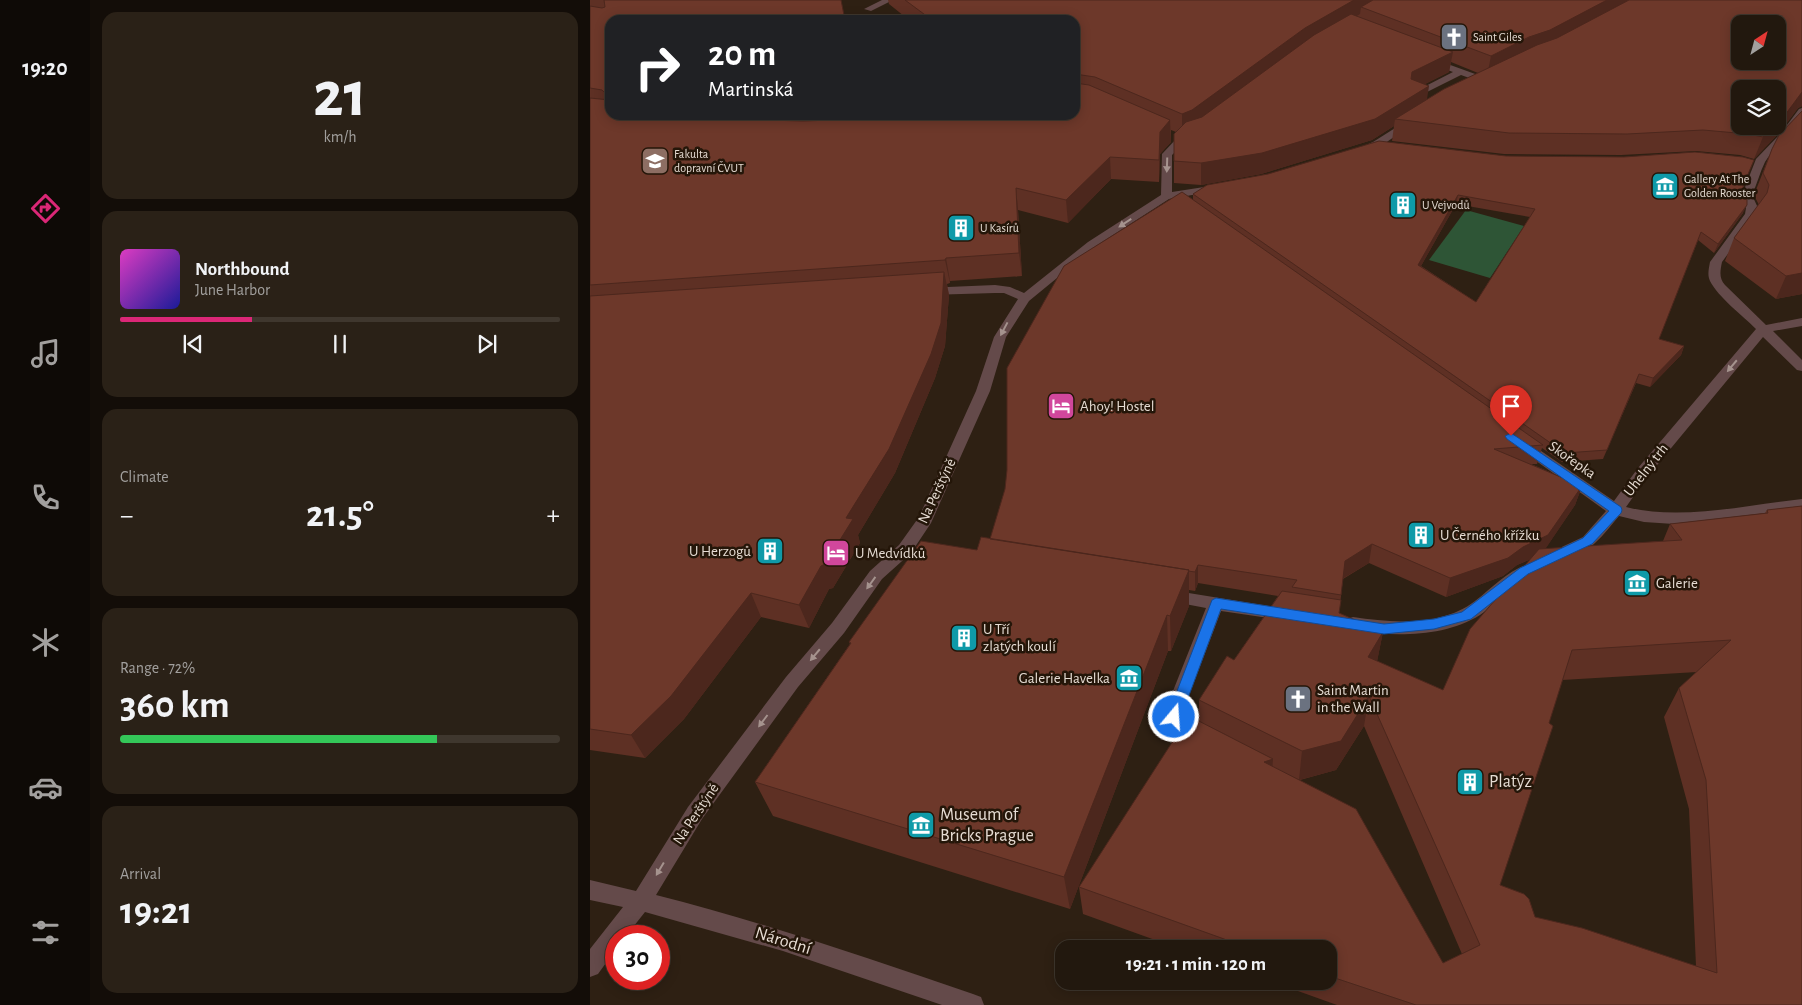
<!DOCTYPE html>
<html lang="en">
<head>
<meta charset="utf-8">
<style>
	:root { --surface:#22180e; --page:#2a2117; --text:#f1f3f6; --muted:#a2a09e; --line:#3f372e; --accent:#db2777 }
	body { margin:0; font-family:"Alegreya Sans",sans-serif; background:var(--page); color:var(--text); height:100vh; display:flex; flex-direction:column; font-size:19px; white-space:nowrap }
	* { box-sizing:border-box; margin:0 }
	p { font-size:16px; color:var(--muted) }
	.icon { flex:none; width:28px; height:28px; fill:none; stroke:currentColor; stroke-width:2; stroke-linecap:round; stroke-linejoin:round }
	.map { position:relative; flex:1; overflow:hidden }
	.side { display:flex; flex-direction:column; gap:12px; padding:12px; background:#130d08; width:500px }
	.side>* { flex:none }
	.top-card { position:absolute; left:15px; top:15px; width:475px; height:105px; border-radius:15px; box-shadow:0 2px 12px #0003,0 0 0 1px var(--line); background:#202124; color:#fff; overflow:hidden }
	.needle { width:32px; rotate:36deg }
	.controls { position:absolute; left:1141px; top:15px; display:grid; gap:10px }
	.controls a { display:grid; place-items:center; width:55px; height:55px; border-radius:10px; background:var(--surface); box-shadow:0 2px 12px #0003,0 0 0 1px var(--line); font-size:25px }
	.speed { position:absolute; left:15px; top:925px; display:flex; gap:10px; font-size:25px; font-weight:700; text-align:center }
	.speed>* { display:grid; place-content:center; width:65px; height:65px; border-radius:50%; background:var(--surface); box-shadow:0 2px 12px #0003,0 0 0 1px var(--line); line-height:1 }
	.speed .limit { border:8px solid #d22; background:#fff; color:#111 }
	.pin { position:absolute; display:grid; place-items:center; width:42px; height:42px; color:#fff; margin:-51px -21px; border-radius:50% 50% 50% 0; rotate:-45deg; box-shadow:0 0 5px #0007 }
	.pin .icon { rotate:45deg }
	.me { position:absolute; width:55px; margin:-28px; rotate:18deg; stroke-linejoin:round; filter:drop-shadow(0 0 4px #0008) }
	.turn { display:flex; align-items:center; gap:18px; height:105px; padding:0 20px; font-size:22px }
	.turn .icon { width:65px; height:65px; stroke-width:2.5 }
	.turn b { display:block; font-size:35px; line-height:42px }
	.big { font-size:38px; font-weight:700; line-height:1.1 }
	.side .widget { flex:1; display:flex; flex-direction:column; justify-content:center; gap:8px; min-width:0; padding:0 18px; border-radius:15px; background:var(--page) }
	.side .dial { align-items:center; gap:0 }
	.dial b { font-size:65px; line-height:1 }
	.song { display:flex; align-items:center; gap:15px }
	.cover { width:60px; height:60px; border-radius:8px; background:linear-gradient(135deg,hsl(310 70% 55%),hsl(240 70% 35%)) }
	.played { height:5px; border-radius:2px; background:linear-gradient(90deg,var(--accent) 30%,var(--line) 30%) }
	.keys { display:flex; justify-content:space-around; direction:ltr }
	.heat { display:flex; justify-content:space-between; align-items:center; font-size:28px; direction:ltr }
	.charge { height:8px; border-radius:4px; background:linear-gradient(90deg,#34c759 72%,var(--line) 0) }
	.trip { position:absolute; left:465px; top:940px; width:282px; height:50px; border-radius:15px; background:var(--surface); box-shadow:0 2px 12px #0003,0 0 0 1px var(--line); font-weight:700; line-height:50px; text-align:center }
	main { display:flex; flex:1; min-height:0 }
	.tab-bar { display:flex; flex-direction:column; width:90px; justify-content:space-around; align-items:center; background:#0e0a06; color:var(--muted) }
	.tab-bar .icon { width:35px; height:35px }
	.tab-bar .selected { color:var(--accent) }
	.tab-bar b { font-size:22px; color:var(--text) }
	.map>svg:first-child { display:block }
</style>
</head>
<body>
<main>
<nav class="tab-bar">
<b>19:20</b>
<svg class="icon selected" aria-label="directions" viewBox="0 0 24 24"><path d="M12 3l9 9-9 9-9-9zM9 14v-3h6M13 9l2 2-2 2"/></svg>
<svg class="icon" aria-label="music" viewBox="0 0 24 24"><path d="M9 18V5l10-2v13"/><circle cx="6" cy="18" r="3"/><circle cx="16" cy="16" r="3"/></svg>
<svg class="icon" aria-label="phone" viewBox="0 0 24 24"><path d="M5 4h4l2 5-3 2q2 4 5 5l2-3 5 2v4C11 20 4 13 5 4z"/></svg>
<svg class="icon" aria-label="climate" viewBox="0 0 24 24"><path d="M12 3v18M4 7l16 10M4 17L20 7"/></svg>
<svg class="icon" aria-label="car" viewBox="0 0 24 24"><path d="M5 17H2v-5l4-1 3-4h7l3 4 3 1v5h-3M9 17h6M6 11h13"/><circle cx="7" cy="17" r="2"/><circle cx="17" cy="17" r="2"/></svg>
<svg class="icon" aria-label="filters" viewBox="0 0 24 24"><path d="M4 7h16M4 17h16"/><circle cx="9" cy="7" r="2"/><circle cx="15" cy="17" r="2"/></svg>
</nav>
<section class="side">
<div class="widget dial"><b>21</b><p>km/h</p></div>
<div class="widget">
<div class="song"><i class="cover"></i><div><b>Northbound</b><p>June Harbor</p></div></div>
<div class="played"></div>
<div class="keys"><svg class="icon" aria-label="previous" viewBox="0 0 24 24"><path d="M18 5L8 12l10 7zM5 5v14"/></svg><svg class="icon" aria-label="pause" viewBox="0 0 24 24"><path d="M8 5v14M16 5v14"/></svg><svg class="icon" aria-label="next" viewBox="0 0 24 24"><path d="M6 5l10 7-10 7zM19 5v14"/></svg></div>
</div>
<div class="widget"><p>Climate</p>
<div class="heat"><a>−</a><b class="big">21.5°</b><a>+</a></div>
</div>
<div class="widget"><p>Range · 72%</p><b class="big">360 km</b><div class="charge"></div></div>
<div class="widget"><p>Arrival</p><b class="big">19:21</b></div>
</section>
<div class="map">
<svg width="1212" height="1005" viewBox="0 0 1212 1005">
	<rect width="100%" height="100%" fill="#2e2013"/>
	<path fill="#2e5536" d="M876 210 934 226 900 278 839 260Z"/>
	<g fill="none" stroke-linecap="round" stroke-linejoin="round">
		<path fill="#644a4a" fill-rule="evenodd" d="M292 0H303L281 11 274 9Z
			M841 58 899 79 901 81 896 84 871 75 829 96 828 99 820 98V94L863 72 838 63V59Z
			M1212 108C1212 133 1186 142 1175 162 1170 172 1167 184 1162 195L1168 208 1167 214 1132 262C1130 272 1129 278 1135 285L1176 325 1212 318V326L1183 331 1212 360V371L1207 370 1173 337 1058 476 1036 507C1090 521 1157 505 1212 499V509L1084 524 1054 522 1029 516C1021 525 1014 535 1005 543 998 550 971 563 961 560L959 556 961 552 993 537 1016 511 928 448 926 445 928 442H938L1024 501 1048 468 1166 329C1153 316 1128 297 1120 281 1117 275 1119 268 1120 262L1155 214 1156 208 1152 195 1166 159 1191 133 1209 109Z
			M821 118 824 119V123L791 146 772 152 767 149 783 142Z
			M599 134 604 137 595 142 582 155V192L627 185 631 186 632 188 631 190 579 199 506 246 439 301 416 337 400 391 341 523 321 553 292 579 254 633 208 687 112 819 66 895C173 922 278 958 383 994L391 997 394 1005H352L193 951 55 912 36 936H26V949L8 974 0 977V949L33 907 0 900V880L46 891 98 807 196 677 242 623 280 571 309 545 329 517 386 391 404 337 428 299 414 293H405L338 295 334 294 332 291 334 288 405 285 420 287 434 293 498 242 571 195 572 154 587 138Z
			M938 564 944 566 946 570C941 579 927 584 919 591 910 599 900 608 890 615 853 638 804 636 763 631L757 629 755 624 757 619 763 617C803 623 851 627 885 601 902 588 917 571 938 564Z
			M580 590 698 609 704 610 706 615 704 620 698 621 631 611 595 706V722L614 733 617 739 614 745 608 747C587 740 574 729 577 706L616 608 574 600 572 596 574 592Z"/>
	</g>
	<path fill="#5e3024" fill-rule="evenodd" d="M0 0H251L20 20V115H485V20H319L299 4 298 0H1212V106L1208 108 1190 132 1164 159 1150 155 1106 151 1031 155 914 154 802 141 804 126 782 140 671 174 611 185 584 183V134L586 132 581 130V142L570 154 569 182 521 179 478 223 428 210 432 276 360 281V283L357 284 359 295 355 346 345 378 305 473 268 535 270 543 243 588 239 589 219 628 171 617 94 719 55 758 0 750ZM861 62 888 73 837 100 835 84 859 72Z
		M1182 149 1212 294 1186 299 1135 261 1144 238 1169 205 1164 195Z
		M1154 186 1153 213 1124 253 1108 240 1069 339 1094 346 1091 355 1060 387 1046 383 1013 459 972 462 952 448 947 464H941L992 486 985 505 955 549 1073 541 1080 524 1175 513 1177 510 1212 506V1005H747L680 981H739V949H590L493 914 489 887 609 721V700L644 660 688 596 608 583 605 591 599 590V606L581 651H578L480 909 183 816 165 782 260 644 259 642 387 550 400 539 603 200V194ZM866 204 940 217 886 302 831 266ZM941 559 853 690 787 661 793 632 749 613 753 579 779 563 856 597 913 576 927 565ZM1107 672 1089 688 1074 717 1099 809 1106 966 945 917 910 885 959 723 972 680ZM774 726 872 954 853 963 710 780 746 770Z"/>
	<path fill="#4c271d" d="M764 0H795L771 7 770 14 714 47 592 135V114L715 28Z
		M1017 0H1044L897 76 901 56Z
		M863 52 859 72 819 92 822 72Z
		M839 86 836 106 805 119 804 126 782 140 671 174 611 185V163Z
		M1212 92V106L1208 108 1190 132 1164 159 1173 137 1183 126H1188V122Z
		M580 120 581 142 570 154 569 182V160L570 132Z
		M520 157 521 179 478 223 476 200Z
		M426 188 428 210 432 276 429 253Z
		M868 195 866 204 827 273 828 265Z
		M1157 205 1153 213 1124 253 1128 244Z
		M356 258 360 281V283L355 260Z
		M354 272 359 295 355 346 345 378 305 473 268 535 270 543 243 588 239 589 219 628 209 605 256 518Z
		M1212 273V294L1186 299 1196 276Z
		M1094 346 1091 355 1060 387 1063 378Z
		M1049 374 1046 383 1013 459 1017 450Z
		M992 486 985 505 952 554 927 565 913 576 856 597 860 578Z
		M782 544 779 563 752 579 755 561Z
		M608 565V583L605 591V572Z
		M599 570V606L581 651 580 616Z
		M161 593 171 617 94 719 55 758 41 735Z
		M577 615 578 651 480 909 474 877Z
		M793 632 787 662 778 657Z
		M779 696 774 726 746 770 709 780 712 751Z
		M683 759 681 788 674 762Z"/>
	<path fill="#6d382a" stroke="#4c271d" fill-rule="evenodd" d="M14 0H251L255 20H20V92H14L12 90 0 88V6L12 8 15 7Z
		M315 0H764L715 28 602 110 592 114 505 77 485 74V20H342Z
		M783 0H1017L960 30 939 37 901 56 771 7Z
		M1039 0H1212V92L1198 111 1188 122V89H1150V126H1183L1173 137 1158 134 1113 130 1037 134 919 133 805 119 854 89 947 45 967 38ZM1150 24H1188V61H1150Z
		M761 14 863 52 822 72 821 79 839 86 785 119 672 153 611 163 584 161V134L596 122 612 117 724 35Z
		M485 83 499 85 580 120 570 132 569 160 520 157 476 200 426 188 429 253 356 258 355 260 0 285V98L20 100V115H139L176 120 213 121 300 118 306 115H485Z
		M1212 111V273L1196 276 1144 238 1177 193 1179 185 1173 173 1182 149 1189 135Z
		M789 141 916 156 1034 157 1105 152 1153 157 1164 160 1153 186 1157 200V205L1128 244 1111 232 1069 339 1094 346 1063 378 1049 374 1017 450 975 453 603 194 617 185 678 174ZM868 195 945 209 886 302 828 265Z
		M592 192 953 445 904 449 992 486 958 535 933 547 918 558 860 578 782 544 755 561 751 595 702 587 707 580 608 565 605 572 598 571 599 570 400 539 415 489 417 470V368L474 266Z
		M354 272 351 323 341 354 299 449 256 518 263 519 235 564 231 566 209 605 161 593 81 696 41 735 0 729V296Z
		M1212 506V1005H826L739 976V949H662L489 887 599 716 683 759 674 762 766 809 853 963 890 945 779 696 751 741 712 751 609 700 637 656 644 660 692 591 751 600 749 613 793 632 778 657 853 690 880 629 949 549 1092 540 1080 524 1178 513 1177 510ZM1141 640 1089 688 1116 780 1127 973 992 928 945 917 939 899 934 894 910 885 963 726 959 723 982 650Z
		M391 537 599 570 580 616 577 615 474 877 165 782 261 643 259 642 331 541 387 550Z"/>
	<defs><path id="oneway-solid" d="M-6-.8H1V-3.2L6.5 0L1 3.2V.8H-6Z" transform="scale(1.25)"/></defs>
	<g fill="#a5938e">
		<use href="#oneway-solid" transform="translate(577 165) rotate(92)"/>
		<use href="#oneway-solid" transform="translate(535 223) rotate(147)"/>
		<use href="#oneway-solid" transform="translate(414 329) rotate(118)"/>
		<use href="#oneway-solid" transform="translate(1142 366) rotate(130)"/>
		<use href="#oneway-solid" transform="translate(281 583) rotate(126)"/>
		<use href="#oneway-solid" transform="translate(225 655) rotate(130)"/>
		<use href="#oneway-solid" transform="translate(173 721) rotate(127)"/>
		<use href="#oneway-solid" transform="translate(70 869) rotate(121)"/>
	</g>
	<path fill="#1a73e8" stroke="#114b97" d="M921 433 1031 507 1032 510 1031 513 1002 544 938 574 881 619 844 629 794 634 631 609 591 717 589 721 584 723 579 721 577 717 622 600 626 598 794 624 844 619 872 612 930 568 993 538 1019 511 917 439 915 436Z"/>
	<defs>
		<g id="church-square" transform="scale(1.4375)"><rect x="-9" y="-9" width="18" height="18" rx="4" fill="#6b7280" stroke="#241609"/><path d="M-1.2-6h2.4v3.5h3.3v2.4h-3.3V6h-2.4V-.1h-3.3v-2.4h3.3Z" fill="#fff"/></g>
		<g id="university-square" transform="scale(1.4375)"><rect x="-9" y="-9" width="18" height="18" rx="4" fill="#8d6e63" stroke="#241609"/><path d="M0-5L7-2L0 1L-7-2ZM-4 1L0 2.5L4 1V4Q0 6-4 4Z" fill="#fff"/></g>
		<g id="museum-square" transform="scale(1.4375)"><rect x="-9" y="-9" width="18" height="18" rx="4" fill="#0f9aa8" stroke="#241609"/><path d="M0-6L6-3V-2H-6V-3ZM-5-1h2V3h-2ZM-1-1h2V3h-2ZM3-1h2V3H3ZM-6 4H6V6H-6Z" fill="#fff"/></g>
		<g id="building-square" transform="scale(1.4375)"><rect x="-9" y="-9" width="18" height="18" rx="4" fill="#0f9aa8" stroke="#241609"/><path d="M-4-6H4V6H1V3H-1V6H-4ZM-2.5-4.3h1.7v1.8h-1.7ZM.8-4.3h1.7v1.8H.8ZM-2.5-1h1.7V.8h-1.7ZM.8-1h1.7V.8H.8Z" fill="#fff"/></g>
		<g id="hotel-square" transform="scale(1.4375)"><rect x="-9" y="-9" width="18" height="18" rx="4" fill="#d1479c" stroke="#241609"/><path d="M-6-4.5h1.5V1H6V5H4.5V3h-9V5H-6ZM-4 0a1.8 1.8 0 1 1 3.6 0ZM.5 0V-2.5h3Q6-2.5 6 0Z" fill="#fff"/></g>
	</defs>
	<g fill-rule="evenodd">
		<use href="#church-square" x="864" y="37"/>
		<use href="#university-square" x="65" y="161"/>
		<use href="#museum-square" x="1075" y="186"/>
		<use href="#building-square" x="813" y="205"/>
		<use href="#building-square" x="371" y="228"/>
		<use href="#hotel-square" x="471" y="406"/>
		<use href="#building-square" x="831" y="535"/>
		<use href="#building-square" x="180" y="551"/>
		<use href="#hotel-square" x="246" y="553"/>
		<use href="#museum-square" x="1047" y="583"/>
		<use href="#building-square" x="374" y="638"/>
		<use href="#museum-square" x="539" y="678"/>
		<use href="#church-square" x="708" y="699"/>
		<use href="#building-square" x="880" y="782"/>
		<use href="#museum-square" x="331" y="825"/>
	</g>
	<g text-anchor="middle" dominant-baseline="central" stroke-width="5" stroke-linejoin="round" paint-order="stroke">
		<g font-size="12" fill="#e6dcd3" stroke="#241609" text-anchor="start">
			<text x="883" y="37">Saint Giles</text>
			<text x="84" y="154">Fakulta<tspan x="84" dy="14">dopravní ČVUT</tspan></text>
			<text x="1094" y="179">Gallery At The<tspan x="1094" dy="14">Golden Rooster</tspan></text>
			<text x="832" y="205">U Vejvodů</text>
			<text x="390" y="228">U Kasírů</text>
		</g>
		<g font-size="15" fill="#e6dcd3" stroke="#241609" text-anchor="start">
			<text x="490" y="406">Ahoy! Hostel</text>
			<text x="850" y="535">U Černého křížku</text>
			<text x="161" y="551" text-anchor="end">U Herzogů</text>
			<text x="265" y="553">U Medvídků</text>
			<text x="1066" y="583">Galerie</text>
			<text x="393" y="629">U Tří<tspan x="393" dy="17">zlatých koulí</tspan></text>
			<text x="520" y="678" text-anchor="end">Galerie Havelka</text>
			<text x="727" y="690">Saint Martin<tspan x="727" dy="17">in the Wall</tspan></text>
		</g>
		<g font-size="15" fill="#e6dcd3" stroke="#241609">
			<text transform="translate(982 460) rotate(35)">Skořepka</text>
			<text transform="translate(1056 470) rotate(-52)">Uhelný trh</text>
			<text transform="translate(347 491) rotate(-65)">Na Perštýně</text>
			<text transform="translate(106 814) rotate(-56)">Na Perštýně</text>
		</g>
		<g font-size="18" fill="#e6dcd3" stroke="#241609" text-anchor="start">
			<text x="899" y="782">Platýz</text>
			<text x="350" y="815">Museum of<tspan x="350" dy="21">Bricks Prague</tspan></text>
		</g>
		<g font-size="18" fill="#e6dcd3" stroke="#241609">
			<text transform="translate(193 941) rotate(17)">Národní</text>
		</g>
	</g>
</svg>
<div class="controls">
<a><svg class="needle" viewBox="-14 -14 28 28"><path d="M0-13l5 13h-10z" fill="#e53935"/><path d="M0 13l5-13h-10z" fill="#a2a09e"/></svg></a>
<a><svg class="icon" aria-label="layers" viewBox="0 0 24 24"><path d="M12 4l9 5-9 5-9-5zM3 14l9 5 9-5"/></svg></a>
</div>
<div class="speed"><div class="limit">30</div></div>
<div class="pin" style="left:921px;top:436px;background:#d93025"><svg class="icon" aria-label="arrive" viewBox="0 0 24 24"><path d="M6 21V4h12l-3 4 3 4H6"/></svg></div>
<svg class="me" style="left:584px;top:717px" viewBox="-20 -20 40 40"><circle r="17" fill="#1a73e8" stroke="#fff" stroke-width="3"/><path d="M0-11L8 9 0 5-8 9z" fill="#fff"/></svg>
<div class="trip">19:21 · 1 min · 120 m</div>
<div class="top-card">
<div class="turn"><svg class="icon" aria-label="right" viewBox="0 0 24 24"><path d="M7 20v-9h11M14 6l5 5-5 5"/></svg><div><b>20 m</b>Martinská</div></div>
</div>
</div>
</main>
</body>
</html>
